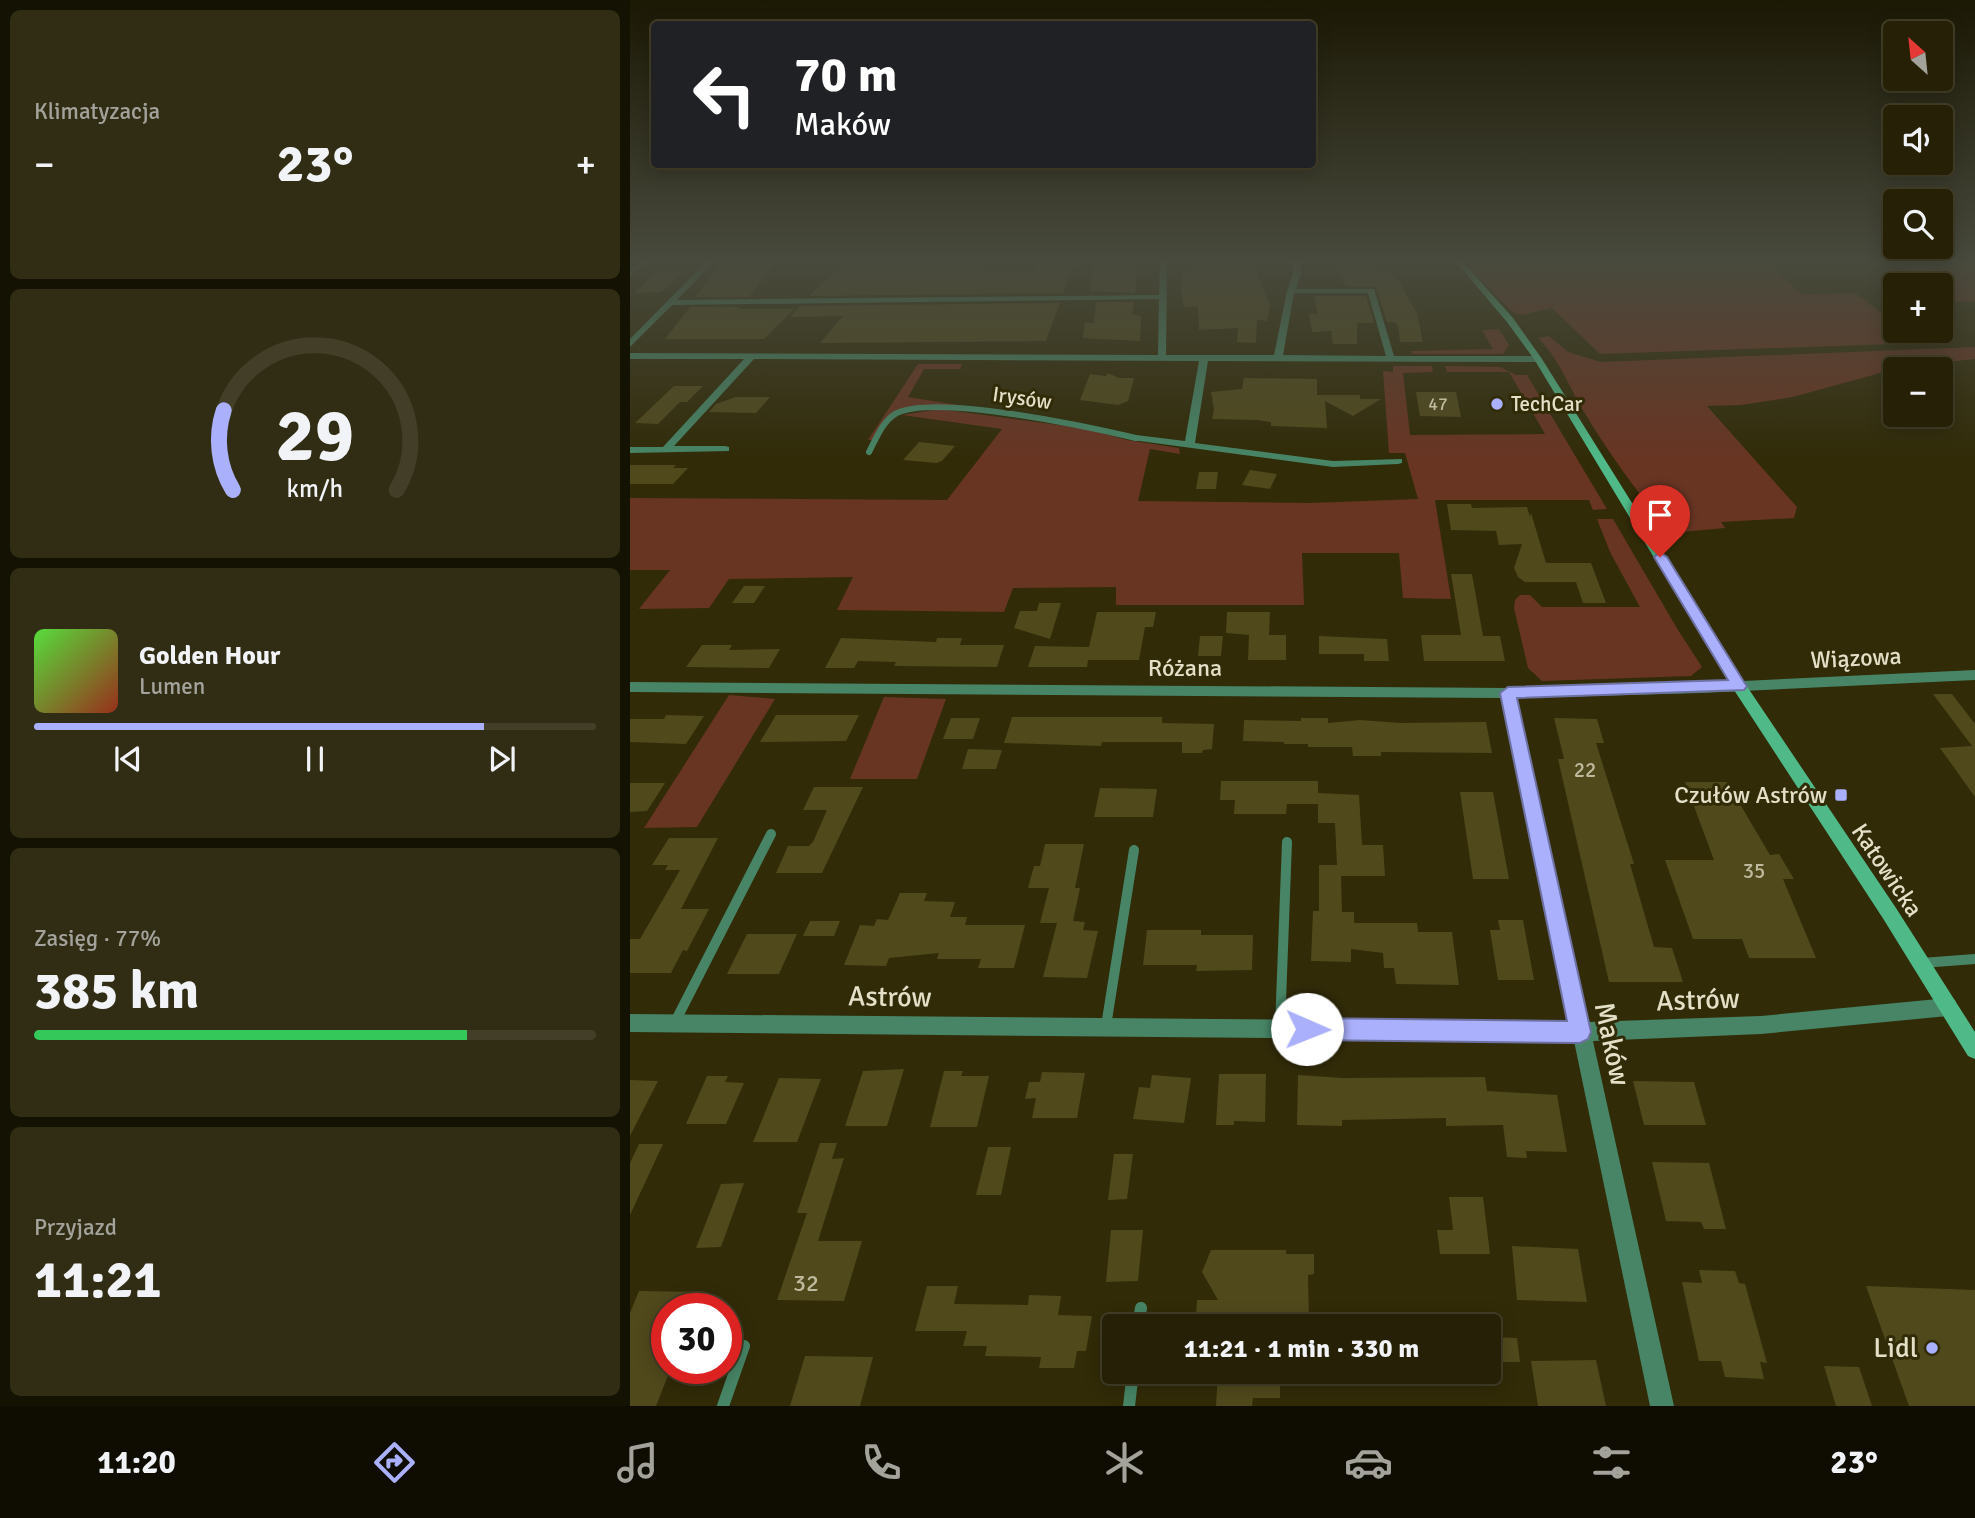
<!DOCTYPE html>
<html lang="pl">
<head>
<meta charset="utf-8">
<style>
	:root { --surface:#252006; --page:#312d14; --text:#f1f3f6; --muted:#a3a39b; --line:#423e28; --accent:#aab0fb }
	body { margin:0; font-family:Signika,sans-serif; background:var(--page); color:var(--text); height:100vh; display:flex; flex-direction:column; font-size:26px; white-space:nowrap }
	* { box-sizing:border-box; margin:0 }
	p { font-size:23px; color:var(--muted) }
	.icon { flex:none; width:38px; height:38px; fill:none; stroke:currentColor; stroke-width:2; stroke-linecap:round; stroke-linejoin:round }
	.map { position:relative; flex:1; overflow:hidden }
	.drawer { display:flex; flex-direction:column; gap:10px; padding:10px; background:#141203; width:630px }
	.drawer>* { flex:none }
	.guide { position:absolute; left:21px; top:21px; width:665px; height:147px; border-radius:7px; box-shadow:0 4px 18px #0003,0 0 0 2px var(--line); background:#202124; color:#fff; overflow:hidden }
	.needle { width:46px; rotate:333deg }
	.controls { position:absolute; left:1253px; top:21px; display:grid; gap:14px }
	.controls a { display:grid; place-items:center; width:70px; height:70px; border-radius:7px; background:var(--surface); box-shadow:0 4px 18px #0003,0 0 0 2px var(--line); font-size:35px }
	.speed { position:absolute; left:21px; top:1293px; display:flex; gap:14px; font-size:35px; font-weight:700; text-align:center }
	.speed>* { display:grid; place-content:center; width:91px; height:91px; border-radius:50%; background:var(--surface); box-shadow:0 4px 18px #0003,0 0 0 2px var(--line); line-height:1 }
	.speed .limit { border:10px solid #d22; background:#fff; color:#111 }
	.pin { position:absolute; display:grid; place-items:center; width:60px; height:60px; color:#fff; margin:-72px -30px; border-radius:50% 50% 50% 0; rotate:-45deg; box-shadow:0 0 7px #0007 }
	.pin .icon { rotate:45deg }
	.me { position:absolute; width:77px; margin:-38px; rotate:91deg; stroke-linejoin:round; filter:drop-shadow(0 0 5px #0008) }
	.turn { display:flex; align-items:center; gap:24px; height:147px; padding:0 28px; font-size:32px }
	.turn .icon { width:91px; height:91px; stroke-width:2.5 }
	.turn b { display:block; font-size:49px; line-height:60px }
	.big { font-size:52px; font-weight:700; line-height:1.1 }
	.drawer .card { flex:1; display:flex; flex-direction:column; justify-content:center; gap:10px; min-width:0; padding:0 24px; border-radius:10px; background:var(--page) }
	.drawer .dial { align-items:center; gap:0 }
	.dial svg { height:182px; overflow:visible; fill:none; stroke:var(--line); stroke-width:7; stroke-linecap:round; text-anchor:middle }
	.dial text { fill:var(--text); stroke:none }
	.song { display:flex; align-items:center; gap:21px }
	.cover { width:84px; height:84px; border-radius:10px; background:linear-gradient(135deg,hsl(110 70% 55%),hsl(10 70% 35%)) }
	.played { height:7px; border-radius:4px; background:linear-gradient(90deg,var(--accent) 80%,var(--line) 80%) }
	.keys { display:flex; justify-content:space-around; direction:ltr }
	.heat { display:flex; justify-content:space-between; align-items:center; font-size:38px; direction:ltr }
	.charge { height:10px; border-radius:5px; background:linear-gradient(90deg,#34c759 77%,var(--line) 0) }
	.trip { position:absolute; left:472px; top:1314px; width:399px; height:70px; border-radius:7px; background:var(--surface); box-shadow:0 4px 18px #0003,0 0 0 2px var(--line); font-weight:700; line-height:70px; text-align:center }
	.menu { display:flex; height:112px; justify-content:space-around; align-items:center; background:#0f0d02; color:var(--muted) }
	.menu .icon { width:49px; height:49px }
	.menu .active { color:var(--accent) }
	.menu b { font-size:32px; color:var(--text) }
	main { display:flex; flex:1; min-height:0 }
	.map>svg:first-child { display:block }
</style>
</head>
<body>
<main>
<section class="drawer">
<div class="card"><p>Klimatyzacja</p>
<div class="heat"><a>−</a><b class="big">23°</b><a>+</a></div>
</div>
<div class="card dial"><svg viewBox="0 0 100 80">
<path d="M14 69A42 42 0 1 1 86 69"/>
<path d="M14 69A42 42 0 0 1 10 34" stroke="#aab0fb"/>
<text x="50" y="56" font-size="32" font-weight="700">29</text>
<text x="50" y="72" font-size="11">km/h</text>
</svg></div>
<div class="card">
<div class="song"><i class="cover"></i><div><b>Golden Hour</b><p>Lumen</p></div></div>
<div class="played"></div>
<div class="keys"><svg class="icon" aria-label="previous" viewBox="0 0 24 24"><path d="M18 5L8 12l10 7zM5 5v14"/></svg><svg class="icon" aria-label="pause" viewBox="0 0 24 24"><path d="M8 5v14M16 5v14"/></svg><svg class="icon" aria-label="next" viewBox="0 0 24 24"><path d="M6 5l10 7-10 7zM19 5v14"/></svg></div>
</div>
<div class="card"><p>Zasięg · 77%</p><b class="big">385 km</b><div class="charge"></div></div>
<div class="card"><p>Przyjazd</p><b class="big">11:21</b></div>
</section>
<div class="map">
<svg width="1345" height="1406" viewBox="0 0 1345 1406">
	<rect width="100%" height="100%" fill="#312b08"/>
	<path fill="#683523" d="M835 262H1136L1172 294 1226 293 1265 324V331H1274L1290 343 970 354 922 308 892 315 881 311Z
		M1267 262H1345V301L1325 302 1311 292V285H1301Z
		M869 329 879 345 873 354H782L780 351 863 349 852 330Z
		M919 336 938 352 971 362 1345 347V359L1272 367 1163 397 1111 405 1077 406 1167 507 1164 518 1091 522 1095 528 1040 533C1010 495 981 457 956 415 939 388 931 361 908 338Z
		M288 364H332L330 369H294L278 397 347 408 271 409 243 440H238Z
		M763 366H802L803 372 773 373 780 435 915 434 879 372H817L815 366 870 367 886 375H897L977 509 963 510 959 500H805L821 599 773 598 769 553H672L674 605H486V587L383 588 374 612 207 610 223 577 99 579 79 608 9 609 40 570H0V498L317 500 372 429 272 415 309 409 458 429 497 440 549 448 550 454 520 449 508 501 681 503 788 499 775 453H759L753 371 763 372Z
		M967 519H983L1048 630 1072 667 1061 676 912 681 898 668 884 608 885 600 890 595H900L912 607H1010L980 552Z
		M99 695 145 699 67 827 14 828Z
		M254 697 316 699 287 779H220Z"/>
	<path fill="#50491c" d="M408 262 444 263 433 293 179 296 211 266 357 264 353 271 404 270Z
		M508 262 505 293 460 291 464 263Z
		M587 262H622L640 305 637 321 627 320 626 343 607 342 608 328 569 330 568 306 554 307 551 289 553 269 587 268Z
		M704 262H746L747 270 757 269 769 282 787 313 793 342H770L768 326 765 322H757L746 287 716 286Z
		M90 264H123L121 266 144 265 119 297H65Z
		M28 269H57L31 292 5 293Z
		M684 296H736L744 323H727V344H703L701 331 682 332 679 314H688Z
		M466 302H504L502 314 511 316 510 341 453 338 455 323H464Z
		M430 303 416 341 190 343 213 316 160 317 170 306Z
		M60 307H110L108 309H164L134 339H35Z
		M478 373 489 378H504L498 401 488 405 450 400 460 374 476 376Z
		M614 378 687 379V395H730V399H751L723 416 695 401 697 428 641 426V422L627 420 582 419 584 409 581 392 612 389Z
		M44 386H73L57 402H50L28 424 5 423Z
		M786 392H826L831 417 790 416Z
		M106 397H140L126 413 79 412 86 404Z
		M289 442 325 446 312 461 307 463 273 460Z
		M0 465H46L43 468H58L43 484H0Z
		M620 470 647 474 640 489 612 485Z
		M569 472H588L586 489H566Z
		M817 504H841L842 508 897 507 900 517 901 513 916 563H961L976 603H953L946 582H895L888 577 884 568 892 544 869 545 866 531 821 530Z
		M821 574H842L853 636H870L875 661H794L791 635H831Z
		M114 586H135L124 603H102Z
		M409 603H431L420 639 384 628 390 611H407Z
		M467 612H526L523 627H515L509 660H458L457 667H398L405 646 459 647Z
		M597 612H640L639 635H656V660H618L619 635 596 633Z
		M570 636H593L591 656H568Z
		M689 636 757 639 759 661H734V654H689Z
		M211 638 306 642 307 638H332L330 645H374L367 667 264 666 266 662 228 661 224 668H195Z
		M72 645H102L99 650 150 649 139 668 56 667Z
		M1303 694H1322L1345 724V797L1310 748 1342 746Z
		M36 715 74 716 56 744 0 742V719H34Z
		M146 715H229L216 741 130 742Z
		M382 717H532V723L584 724 582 749 573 750 572 753H552V742H472L471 746 374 743Z
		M321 718H350L343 739H313Z
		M671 718H698V723L730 720 771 723 856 722 862 753 751 752V756H723L722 747H678V744H654V742L613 741 614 720 671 721Z
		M924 718 967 719 974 743H966L1004 864H1000L1024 947 1042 948 1053 982H979L928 759H934Z
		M338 749 372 750 366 769H332Z
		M591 781H688V793L729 795 732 845H753L755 876H711L712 912H724V923H787L788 932H822L829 985 766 984 764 968H754L753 953 721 949V962L681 961 683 911H689V865H707L705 823H688V804H657L656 814H604L605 800H590Z
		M1055 782H1097L1140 855 1149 854 1164 879H1153L1186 958H1119L1112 939H1063L1035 860H1084Z
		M0 783H35L17 811 0 812Z
		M184 787H233L192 873H146L158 846H179L183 842 197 810H173Z
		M470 788 527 789 523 817H464Z
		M830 792H863L879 879H843Z
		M39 838H88L51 909H79L57 951 53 950 41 973H0V939H10L50 870H35L38 865H22Z
		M415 844H454L445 888H450L443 921 455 922 453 930 468 931 457 978 413 977 427 923H410L419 888H398L404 866H410Z
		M270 893H297L294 901 325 902 320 917H337L335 925H395L384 968H348L351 959H307L309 953 259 958 256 966 214 965 230 925 244 926 247 919 258 920Z
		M868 920H893L904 980H868L860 930H870Z
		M180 921H210L204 936H173Z
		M517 930H571V935H623L622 970 566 971 567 965H513Z
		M117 934H167L149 974H97Z
		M274 1069 257 1126H215L233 1071Z
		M314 1071H333L331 1076H359L347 1127H300Z
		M412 1072 455 1073 447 1118H402L406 1098 395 1099 399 1082H410Z
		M589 1074H636L635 1122 604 1121V1125H586Z
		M522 1075 561 1078 554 1123 503 1119 509 1087 520 1088Z
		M668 1075 712 1078 855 1077 857 1091 927 1095 937 1152 896 1151 897 1158 877 1157 873 1125 816 1126V1118L712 1120V1126L667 1125Z
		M77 1076H98L95 1082 114 1083 96 1124H56Z
		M149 1078 191 1079 167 1142H123Z
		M0 1080 28 1081 0 1136Z
		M1003 1081 1064 1082 1076 1125H1014Z
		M190 1143H207L202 1159 214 1158 188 1241H232L214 1301 147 1300 177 1213H167Z
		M9 1144H33L0 1215V1163Z
		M358 1147H381L371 1195H346Z
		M484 1154H503L497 1199 478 1200Z
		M1022 1162 1079 1163 1096 1229H1074L1071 1222 1036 1221Z
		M114 1183 91 1247 66 1248 91 1184Z
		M819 1197H853L860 1254H810L807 1230H823Z
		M481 1230H513L508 1281 476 1282Z
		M882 1246 948 1249 957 1302 887 1300Z
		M581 1250H656V1254H684V1274L678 1275 679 1322 655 1323V1326H583L584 1318H566L567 1300H588L572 1272Z
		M1069 1270 1105 1271 1109 1283 1115 1284 1137 1363 1130 1362 1134 1379 1095 1377 1091 1361H1069L1052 1282 1072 1283Z
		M297 1286H328L324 1304 398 1305 399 1295 431 1296 428 1315 462 1316 456 1351H447L444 1368H409L411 1357 355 1356 357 1346H333L337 1331H285Z
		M1236 1286 1345 1290V1406H1279Z
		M9 1291 74 1292 67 1309H37V1368H41L26 1406H0V1313Z
		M859 1337 887 1338 890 1362H859Z
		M175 1356 243 1357 230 1406H160Z
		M966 1360 976 1406H908L901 1361Z
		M1194 1366 1229 1367 1242 1406H1206Z
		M588 1372H650V1398H623L622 1406H586Z"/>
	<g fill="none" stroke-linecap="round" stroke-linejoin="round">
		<path stroke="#478566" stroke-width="6" d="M239 452C246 439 253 420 267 413 307 394 459 427 506 438"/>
		<path stroke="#478566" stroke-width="10" d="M1292 963 1345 959
			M45 1022 141 834
			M476 1026 504 850
			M650 1028 657 842"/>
		<path stroke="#478566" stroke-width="12" d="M508 1326 511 1308
			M93 1406 114 1346
			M499 1406 503 1372"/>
		<path fill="#478566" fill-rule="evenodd" d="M10 262H18L0 275V269Z
			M76 262H84L47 300 529 295 530 262H537L536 355H644L657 291 664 271 662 262H669L672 271 666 289H744L764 356H908L912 359 908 362 578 361 565 443 703 461 772 459V463L768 464 703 467 502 440V436L506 435 555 441 569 361 124 359 44 446H95L99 447V451L0 453V447H33L114 359H0V353L528 355 529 299 42 305 0 347V339ZM664 293H738L756 356 653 355Z
			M1345 670V680L1071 693 886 698 958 1022 1131 1016 1318 998 1325 1000 1327 1007 1325 1014 1318 1016 1131 1034 963 1041 1044 1406H1020L944 1041 0 1032V1014L940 1022 872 698 0 692V682L878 688 1071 683Z"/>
		<path fill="#4fb987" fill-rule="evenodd" d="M826 262H833L883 318 912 359 1114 682 1266 908 1345 1032V1059L1338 1056 1254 920 1104 690 904 359 877 322Z"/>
	</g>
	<linearGradient id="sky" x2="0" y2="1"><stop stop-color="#1b1804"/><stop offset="0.57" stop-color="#484a3d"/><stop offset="1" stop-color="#484a3d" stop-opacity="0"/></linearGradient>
	<rect width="1345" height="458" fill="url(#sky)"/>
	<path fill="#aab0fb" stroke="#6e72a3" stroke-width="2" d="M1030 552 1037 557 1114 682 1117 686 1114 690 887 698 961 1032 958 1039 950 1043 677 1040 670 1037 667 1029 670 1022 677 1018 937 1021 870 693 878 687 1098 680 1024 557Z"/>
	<g fill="#aab0fb" stroke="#312b08" stroke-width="2.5">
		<circle cx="867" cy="404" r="7"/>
		<rect x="1204" y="788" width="14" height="14" rx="3.5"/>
		<circle cx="1302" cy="1348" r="7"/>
	</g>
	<g text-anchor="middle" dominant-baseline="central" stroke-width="6" stroke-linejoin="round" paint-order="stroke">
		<g font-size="18" fill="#bfba9d">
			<text x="808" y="404">47</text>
		</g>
		<g font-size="21" fill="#e4e0c8" stroke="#312b08">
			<text transform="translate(392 398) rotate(8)">Irysów</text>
		</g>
		<g font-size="21" fill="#e4e0c8" stroke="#312b08" text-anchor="start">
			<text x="881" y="404">TechCar</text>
		</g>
		<g font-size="21" fill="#bfba9d">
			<text x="955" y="770">22</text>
			<text x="1124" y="871">35</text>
		</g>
		<g font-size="24" fill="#e4e0c8" stroke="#312b08">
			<text transform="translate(1226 658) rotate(-3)">Wiązowa</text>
			<text x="555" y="668">Różana</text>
			<text transform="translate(1257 870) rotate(56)">Katowicka</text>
		</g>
		<g font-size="24" fill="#e4e0c8" stroke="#312b08" text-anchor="end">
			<text x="1197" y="795">Czułów Astrów</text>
		</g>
		<g font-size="24" fill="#bfba9d">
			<text x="176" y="1283">32</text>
		</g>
		<g font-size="28" fill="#e4e0c8" stroke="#312b08">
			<text transform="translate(260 997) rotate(1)">Astrów</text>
			<text transform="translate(1068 1000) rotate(-2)">Astrów</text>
			<text transform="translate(982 1044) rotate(78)">Maków</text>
		</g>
		<g font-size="28" fill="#e4e0c8" stroke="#312b08" text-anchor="end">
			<text x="1288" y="1348">Lidl</text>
		</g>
	</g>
</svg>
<div class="controls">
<a><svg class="needle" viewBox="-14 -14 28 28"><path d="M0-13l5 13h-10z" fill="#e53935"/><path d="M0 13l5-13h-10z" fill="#a3a39b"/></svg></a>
<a><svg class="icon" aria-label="sound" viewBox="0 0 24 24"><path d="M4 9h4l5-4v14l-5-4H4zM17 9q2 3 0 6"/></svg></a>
<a><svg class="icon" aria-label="search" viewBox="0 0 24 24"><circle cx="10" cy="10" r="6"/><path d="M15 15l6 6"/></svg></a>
<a>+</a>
<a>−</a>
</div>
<div class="speed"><div class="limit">30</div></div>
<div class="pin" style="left:1030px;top:557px;background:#d93025"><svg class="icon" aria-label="arrive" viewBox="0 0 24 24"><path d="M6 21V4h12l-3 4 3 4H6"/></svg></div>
<svg class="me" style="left:677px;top:1029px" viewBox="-20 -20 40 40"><circle r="19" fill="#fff"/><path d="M0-13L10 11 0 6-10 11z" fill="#aab0fb"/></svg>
<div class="trip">11:21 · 1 min · 330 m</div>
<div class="guide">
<div class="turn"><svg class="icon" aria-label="left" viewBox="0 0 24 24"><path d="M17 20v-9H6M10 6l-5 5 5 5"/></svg><div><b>70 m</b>Maków</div></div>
</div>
</div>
</main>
<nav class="menu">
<b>11:20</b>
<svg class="icon active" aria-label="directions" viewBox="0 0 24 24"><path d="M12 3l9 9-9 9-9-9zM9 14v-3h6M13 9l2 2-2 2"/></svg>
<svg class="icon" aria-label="music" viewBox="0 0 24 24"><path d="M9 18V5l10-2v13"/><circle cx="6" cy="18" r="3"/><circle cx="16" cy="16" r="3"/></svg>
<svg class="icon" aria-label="phone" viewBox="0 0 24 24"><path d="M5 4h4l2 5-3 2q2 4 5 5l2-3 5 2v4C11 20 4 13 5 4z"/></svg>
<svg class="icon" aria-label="climate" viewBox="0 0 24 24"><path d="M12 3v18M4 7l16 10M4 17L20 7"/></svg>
<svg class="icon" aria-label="car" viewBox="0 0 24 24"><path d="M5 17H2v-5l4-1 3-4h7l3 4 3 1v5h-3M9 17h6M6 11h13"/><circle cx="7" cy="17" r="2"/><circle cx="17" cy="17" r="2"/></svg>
<svg class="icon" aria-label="filters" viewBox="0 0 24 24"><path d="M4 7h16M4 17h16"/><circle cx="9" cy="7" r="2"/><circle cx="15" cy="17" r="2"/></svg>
<b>23°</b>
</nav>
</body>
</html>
